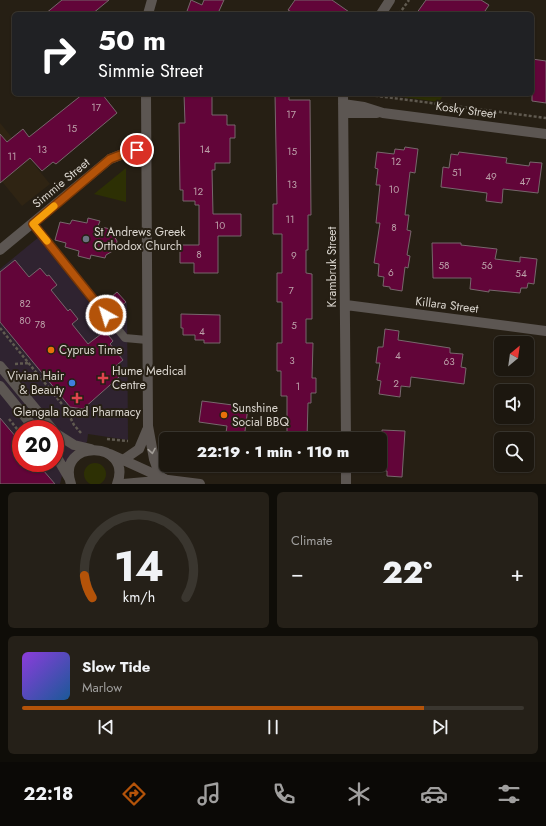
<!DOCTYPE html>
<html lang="en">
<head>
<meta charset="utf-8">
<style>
	:root { --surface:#1c170f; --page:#252018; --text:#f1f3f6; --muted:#a09f9e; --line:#3a362f; --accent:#b45309 }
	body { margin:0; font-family:Jost,sans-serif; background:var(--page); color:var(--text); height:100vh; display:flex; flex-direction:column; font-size:15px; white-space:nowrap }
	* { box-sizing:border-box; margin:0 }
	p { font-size:13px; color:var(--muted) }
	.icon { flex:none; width:22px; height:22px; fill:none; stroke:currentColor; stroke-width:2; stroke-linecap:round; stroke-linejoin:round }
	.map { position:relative; height:484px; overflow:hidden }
	.side { display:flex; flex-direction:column; gap:8px; padding:8px; background:#0f0d08; flex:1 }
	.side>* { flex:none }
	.banner { position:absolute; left:12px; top:12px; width:522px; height:84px; border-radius:6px; box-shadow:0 1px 3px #0004,0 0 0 1px var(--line); background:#202124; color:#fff; overflow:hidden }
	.needle { width:26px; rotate:29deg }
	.fabs { position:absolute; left:494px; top:336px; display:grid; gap:8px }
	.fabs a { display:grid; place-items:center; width:40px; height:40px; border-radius:6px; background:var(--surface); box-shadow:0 1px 3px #0004,0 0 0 1px var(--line); font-size:20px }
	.speed { position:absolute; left:12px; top:420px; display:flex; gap:8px; font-size:20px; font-weight:700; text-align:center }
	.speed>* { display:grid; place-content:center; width:52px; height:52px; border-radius:50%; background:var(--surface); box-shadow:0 1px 3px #0004,0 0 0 1px var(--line); line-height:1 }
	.speed .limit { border:6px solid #d22; background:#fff; color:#111 }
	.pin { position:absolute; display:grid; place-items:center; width:34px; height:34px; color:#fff; margin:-17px; border:2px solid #fff; border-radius:50%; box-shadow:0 1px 4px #0007 }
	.me { position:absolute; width:44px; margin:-22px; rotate:321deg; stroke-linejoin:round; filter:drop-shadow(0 0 3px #0008) }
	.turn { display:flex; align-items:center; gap:14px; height:84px; padding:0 20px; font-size:18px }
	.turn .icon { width:52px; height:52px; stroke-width:2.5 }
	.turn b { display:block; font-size:28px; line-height:34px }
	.big { font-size:30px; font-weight:800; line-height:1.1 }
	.side .card { flex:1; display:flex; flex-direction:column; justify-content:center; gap:6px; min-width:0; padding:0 14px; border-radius:6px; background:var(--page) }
	.side .dial { align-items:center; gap:0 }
	.dial svg { height:104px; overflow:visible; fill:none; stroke:var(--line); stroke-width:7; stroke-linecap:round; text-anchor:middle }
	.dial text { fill:var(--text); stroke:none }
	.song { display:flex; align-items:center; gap:12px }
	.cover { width:48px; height:48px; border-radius:6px; background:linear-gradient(135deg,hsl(270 70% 55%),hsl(210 70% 35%)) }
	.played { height:4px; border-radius:2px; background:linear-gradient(90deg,var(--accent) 80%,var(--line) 80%) }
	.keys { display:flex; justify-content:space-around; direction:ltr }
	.heat { display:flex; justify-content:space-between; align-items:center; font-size:22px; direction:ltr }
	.side .tiles { flex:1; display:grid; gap:8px; grid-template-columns:1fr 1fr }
	.card:last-child { grid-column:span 2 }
	.trip { position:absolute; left:159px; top:432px; width:228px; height:40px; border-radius:6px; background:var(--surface); box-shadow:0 1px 3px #0004,0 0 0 1px var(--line); font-weight:800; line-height:40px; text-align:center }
	.tab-bar { display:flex; height:64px; justify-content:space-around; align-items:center; background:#0b0906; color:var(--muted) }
	.tab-bar .icon { width:28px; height:28px }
	.tab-bar .active { color:var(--accent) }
	.tab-bar b { font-size:18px; color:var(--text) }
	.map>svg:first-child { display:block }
</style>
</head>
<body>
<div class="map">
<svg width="546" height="484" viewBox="0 0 546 484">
	<rect width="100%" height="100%" fill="#261f14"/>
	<path fill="#2f2330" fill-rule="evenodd" d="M45 232 112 314 127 302 128 440 88 434 87 442 75 450 65 463 60 484H0V269ZM21 429H55V463H21Z"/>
	<path fill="#2f2413" d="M0 123 50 184 22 206 0 179Z"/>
	<path fill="#2d3004" d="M381 94H444L439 102Z
		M126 168V202L94 194Z
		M84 474a11 11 0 1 1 22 0a11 11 0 1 1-22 0Z"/>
	<path fill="#620539" stroke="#77676c" d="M62 0H109L92 14H45Z
		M191 0 202 5 204 0H224L219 11 223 14H186Z
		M295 0H332L352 14H295L288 10Z
		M426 0H481L489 5 483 14H416Z
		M532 59 546 61V103L532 101Z
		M83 94H102L117 113 56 164 53 162 42 171 30 158 0 183V134L7 142 23 129 29 137Z
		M184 94H212V115H227V125H235V138H230V163H215V170H212L213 214H241V236H218V273H194V263H180V245H199V205H195V201H183V190H180L179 123H185Z
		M275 94H289V100H310L311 215H308V250H306V273L312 274V319H306V343H313L312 378H316V393H311V403H308L307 439H289V433L287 432V396H281V371H277V343H282V302H277V273H282V234H273V204H277Z
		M405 147 418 149 415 173 410 172 405 215H409L407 230 411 231 407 255 410 256 408 268 405 267 402 291 390 289V287L383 286 384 277 378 276 379 264 374 263 380 223H376L380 185H376L378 169 375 168 377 152 394 154 395 149 404 150Z
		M459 152 507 158 506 163 529 166 530 162 542 163 538 193 503 189 502 203 486 201 487 193 441 187 443 167 449 168 451 154 458 155Z
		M88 218 100 221 98 226 110 229 117 241 116 249 106 255 105 258 91 255 90 259 78 256 79 251 65 247 66 243 55 240 60 222 70 224 72 220 87 223Z
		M432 243H461V245L497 249 495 259 520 262V257L537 259 534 284 528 283 527 288H521L520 293 489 290V292L470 289 471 278H433Z
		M15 260 29 277 40 268 47 276 49 275 57 285 51 290 68 311 70 309 78 319 72 324 88 344 105 331 113 341 110 344 123 360 112 369 119 377 83 409 70 407 0 322V272Z
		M117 292 126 302 112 314 104 303Z
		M181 314 220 315V343H204V340H195V335H183V328H181Z
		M385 329 399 331 398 340 450 348V353L463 354 461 367 466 368 464 384 411 377 410 387 401 386 400 397 379 394 381 381 377 380 380 363H376L378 347H383Z
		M202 401 248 407 244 439H225L227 426 199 422Z
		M0 418 21 443V463H37L55 484H0Z
		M382 430 405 431 402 477 387 476V471L380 470V444H382Z"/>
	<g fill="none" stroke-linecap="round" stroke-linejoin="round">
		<path stroke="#605a50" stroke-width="2.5" stroke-dasharray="3 2" stroke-linecap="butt" d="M399 14 409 0
			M370 95 546 118
			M0 328 66 409 74 425 81 433
			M15 364 28 363
			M9 419 21 434
			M107 439 128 441"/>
		<path stroke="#5c5652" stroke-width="8" d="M33 224 125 338 147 340"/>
		<path stroke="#5c5652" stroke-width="10" d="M148 14 152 0
			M381 14 390 0
			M146 94 148 426 154 459 160 476
			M343 94 346 439
			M343 104 364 107 383 113 546 134
			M344 113H377
			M0 250 110 159 128 152 146 149
			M346 305 546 331
			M123 460 139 449 147 430
			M346 465V484"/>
		<path stroke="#5c5652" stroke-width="10" d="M0 366 52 429
			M0 386 35 429
			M55 433 74 445 91 449
			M55 454 69 478
			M110 454 165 479
			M71 484C55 438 134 440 117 484
			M123 484 168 480 200 484"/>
	</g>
	<defs><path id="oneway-chevron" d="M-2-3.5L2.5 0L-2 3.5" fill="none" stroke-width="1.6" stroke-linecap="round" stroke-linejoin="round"/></defs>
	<use stroke="#a19c96" href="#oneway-chevron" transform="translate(152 451) rotate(80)"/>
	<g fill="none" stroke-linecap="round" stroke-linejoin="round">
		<g stroke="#753606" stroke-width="10">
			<path id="route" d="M106 315 33 224 110 159 128 152 137 150"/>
		</g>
		<use href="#route" stroke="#b45309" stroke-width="7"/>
		<path stroke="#f59e0b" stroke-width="7" d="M47 241 33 224 54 206"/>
	</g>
	<circle fill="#6b7280" stroke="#261f14" stroke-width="1.5" cx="86" cy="239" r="4"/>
	<g fill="#e8710a" stroke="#261f14" stroke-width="1.5">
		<circle cx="51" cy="350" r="4"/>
		<circle cx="224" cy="415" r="4"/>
	</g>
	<g fill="#e0444e" stroke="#261f14" stroke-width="1.5">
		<path d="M101 372h4v4h4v4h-4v4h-4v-4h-4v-4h4z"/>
		<path d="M75 392h4v4h4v4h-4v4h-4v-4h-4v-4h4z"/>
	</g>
	<circle fill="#3f7fe0" stroke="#261f14" stroke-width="1.5" cx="72" cy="383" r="4"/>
	<g text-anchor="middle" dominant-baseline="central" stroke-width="4" stroke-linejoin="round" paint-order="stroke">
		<g font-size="10" fill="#bca1a9">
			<text x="96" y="107">17</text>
			<text x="291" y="114">17</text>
			<text x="72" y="128">15</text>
			<text x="42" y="149">13</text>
			<text x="205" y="149">14</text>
			<text x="292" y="151">15</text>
			<text x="12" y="156">11</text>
			<text x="396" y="161">12</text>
			<text x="457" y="172">51</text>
			<text x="491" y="176">49</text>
			<text x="525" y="181">47</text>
			<text x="292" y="184">13</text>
			<text x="394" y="189">10</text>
			<text x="198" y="191">12</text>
			<text x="290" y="219">11</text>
			<text x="220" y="225">10</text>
			<text x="394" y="227">8</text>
			<text x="199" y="254">8</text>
			<text x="294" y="255">9</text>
			<text x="444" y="265">58</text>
			<text x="487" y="265">56</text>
			<text x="391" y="272">6</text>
			<text x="521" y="273">54</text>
			<text x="291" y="290">7</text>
			<text x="25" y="303">82</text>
			<text x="25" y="320">80</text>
			<text x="40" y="324">78</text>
			<text x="294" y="325">5</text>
			<text x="202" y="331">4</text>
			<text x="398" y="355">4</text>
			<text x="292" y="360">3</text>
			<text x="449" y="361">63</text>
			<text x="396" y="383">2</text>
			<text x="298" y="386">1</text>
		</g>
		<g font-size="12" fill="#dad5ce" stroke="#261f14">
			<text transform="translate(466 110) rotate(8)">Kosky Street</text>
			<text transform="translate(61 183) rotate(-40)">Simmie Street</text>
			<text transform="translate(332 267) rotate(-90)">Krambruk Street</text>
			<text transform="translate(447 305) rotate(7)">Killara Street</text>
		</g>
		<g font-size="12" fill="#dad5ce" stroke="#261f14" text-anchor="start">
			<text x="94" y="232">St Andrews Greek<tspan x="94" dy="14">Orthodox Church</tspan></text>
			<text x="59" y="350">Cyprus Time</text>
			<text x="112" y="371">Hume Medical<tspan x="112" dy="14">Centre</tspan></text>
			<text x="64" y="376" text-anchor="end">Vivian Hair<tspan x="64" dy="14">&amp; Beauty</tspan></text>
			<text x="232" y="408">Sunshine<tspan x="232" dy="14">Social BBQ</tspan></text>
			<text x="77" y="412" text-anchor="middle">Glengala Road Pharmacy</text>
		</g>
	</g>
</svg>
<div class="fabs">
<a><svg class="needle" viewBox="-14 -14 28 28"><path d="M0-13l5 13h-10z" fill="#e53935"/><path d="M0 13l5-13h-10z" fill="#a09f9e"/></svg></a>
<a><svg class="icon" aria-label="sound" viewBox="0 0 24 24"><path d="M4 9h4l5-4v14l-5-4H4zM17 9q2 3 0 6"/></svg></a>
<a><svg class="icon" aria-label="search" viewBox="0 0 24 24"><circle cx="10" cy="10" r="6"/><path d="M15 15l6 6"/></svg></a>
</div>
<div class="speed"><div class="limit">20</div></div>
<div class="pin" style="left:137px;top:150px;background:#d93025"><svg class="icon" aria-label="arrive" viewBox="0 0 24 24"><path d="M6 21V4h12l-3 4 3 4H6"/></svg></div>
<svg class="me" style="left:106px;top:315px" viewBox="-20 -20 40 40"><circle r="17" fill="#b45309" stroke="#fff" stroke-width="3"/><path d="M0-11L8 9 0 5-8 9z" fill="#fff"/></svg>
<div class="trip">22:19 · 1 min · 110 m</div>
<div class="banner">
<div class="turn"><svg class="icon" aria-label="right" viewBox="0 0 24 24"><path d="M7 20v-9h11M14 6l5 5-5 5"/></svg><div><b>50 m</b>Simmie Street</div></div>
</div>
</div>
<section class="side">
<div class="tiles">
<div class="card dial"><svg viewBox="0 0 100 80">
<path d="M14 69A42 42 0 1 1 86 69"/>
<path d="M14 69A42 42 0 0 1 8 52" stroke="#b45309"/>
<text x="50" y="56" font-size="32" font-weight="700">14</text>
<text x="50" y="72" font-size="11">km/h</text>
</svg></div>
<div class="card"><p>Climate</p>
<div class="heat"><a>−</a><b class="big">22°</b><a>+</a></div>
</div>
<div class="card">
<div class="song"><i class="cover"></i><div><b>Slow Tide</b><p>Marlow</p></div></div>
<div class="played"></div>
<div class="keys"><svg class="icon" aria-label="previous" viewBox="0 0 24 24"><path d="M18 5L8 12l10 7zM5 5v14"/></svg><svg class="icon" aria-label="pause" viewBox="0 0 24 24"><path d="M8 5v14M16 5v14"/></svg><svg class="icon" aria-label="next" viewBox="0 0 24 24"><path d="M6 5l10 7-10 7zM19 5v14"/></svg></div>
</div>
</div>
</section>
<nav class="tab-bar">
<b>22:18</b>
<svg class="icon active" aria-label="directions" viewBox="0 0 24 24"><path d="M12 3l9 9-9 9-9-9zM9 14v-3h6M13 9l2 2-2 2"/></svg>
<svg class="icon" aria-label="music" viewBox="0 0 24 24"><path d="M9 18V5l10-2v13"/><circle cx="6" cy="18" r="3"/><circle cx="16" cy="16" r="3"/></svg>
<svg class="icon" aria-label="phone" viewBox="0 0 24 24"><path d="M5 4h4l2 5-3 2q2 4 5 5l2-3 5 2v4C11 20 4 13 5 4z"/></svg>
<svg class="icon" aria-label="climate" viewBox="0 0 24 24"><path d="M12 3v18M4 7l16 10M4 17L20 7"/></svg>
<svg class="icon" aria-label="car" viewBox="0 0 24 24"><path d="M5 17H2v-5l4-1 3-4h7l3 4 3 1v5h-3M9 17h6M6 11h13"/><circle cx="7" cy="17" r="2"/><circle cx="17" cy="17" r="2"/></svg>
<svg class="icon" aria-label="filters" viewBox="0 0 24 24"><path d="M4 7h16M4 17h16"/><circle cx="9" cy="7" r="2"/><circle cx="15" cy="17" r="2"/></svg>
</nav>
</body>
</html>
